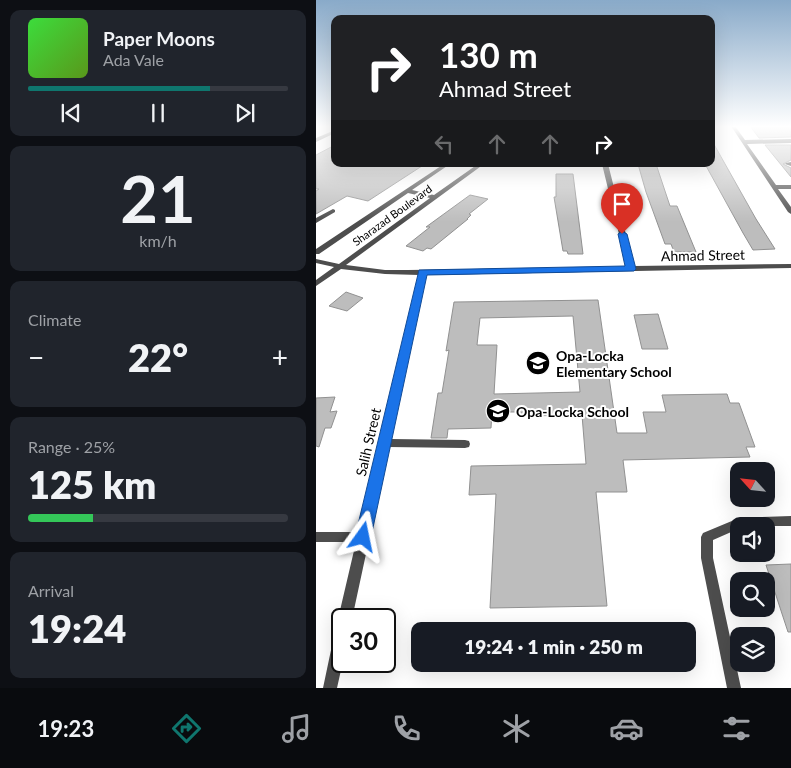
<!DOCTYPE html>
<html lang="en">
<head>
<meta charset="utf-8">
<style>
	:root { --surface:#171b24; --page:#20242c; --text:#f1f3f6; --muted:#9ea1a6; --line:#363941; --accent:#0f766e }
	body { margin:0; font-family:Lato,sans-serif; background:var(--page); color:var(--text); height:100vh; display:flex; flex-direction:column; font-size:19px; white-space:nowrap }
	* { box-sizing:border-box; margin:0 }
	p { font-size:16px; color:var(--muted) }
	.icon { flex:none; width:28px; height:28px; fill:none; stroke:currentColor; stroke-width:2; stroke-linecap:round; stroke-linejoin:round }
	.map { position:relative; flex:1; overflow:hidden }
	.details { display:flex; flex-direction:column; gap:10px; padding:10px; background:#0d0f14; width:316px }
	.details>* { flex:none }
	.banner { position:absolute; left:15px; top:15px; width:384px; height:152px; border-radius:10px; box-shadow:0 5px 20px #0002; background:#202124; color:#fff; overflow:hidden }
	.needle { width:32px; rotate:297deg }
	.tools { position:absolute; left:414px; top:462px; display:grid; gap:10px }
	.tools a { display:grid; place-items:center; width:45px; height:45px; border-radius:10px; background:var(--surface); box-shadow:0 5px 20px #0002; font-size:25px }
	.speed { position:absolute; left:15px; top:608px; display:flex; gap:10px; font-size:25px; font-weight:700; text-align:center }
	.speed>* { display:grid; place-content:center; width:65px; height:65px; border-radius:50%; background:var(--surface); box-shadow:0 5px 20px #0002; line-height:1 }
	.speed .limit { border:2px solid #111; border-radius:8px; background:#fff; color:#111 }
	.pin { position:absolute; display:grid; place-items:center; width:42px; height:42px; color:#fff; margin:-51px -21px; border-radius:50% 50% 50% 0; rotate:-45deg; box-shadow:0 0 5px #0007 }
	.pin .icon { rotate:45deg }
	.me { position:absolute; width:55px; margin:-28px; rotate:12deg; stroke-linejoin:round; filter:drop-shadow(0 0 4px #0008) }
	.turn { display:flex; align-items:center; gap:18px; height:105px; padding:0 25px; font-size:22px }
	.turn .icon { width:65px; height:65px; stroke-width:2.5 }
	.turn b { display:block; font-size:35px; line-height:42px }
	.lanes { display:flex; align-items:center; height:48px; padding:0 25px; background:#0003; justify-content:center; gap:25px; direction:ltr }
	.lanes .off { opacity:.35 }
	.big { font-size:38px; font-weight:800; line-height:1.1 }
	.details .widget { flex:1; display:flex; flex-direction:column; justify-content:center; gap:8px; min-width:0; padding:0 18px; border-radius:10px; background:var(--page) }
	.details .dial { align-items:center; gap:0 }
	.dial b { font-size:65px; line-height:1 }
	.song { display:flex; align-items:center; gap:15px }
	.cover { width:60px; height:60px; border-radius:8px; background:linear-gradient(135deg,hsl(120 70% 55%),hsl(90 70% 35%)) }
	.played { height:5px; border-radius:2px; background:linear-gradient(90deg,var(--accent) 70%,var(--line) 70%) }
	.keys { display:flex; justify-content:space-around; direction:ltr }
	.heat { display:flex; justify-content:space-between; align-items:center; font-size:28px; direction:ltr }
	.charge { height:8px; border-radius:4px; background:linear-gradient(90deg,#34c759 25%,var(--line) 0) }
	.trip { position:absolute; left:95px; top:622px; width:285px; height:50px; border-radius:10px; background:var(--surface); box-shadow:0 5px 20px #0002; font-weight:800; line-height:50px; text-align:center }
	.dock { display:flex; height:80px; justify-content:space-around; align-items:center; background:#090b0e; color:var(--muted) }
	.dock .icon { width:35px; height:35px }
	.dock .active { color:var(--accent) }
	.dock b { font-size:22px; color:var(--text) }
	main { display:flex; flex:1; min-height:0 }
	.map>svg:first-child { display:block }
</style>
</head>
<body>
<main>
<section class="details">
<div class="widget">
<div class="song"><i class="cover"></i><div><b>Paper Moons</b><p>Ada Vale</p></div></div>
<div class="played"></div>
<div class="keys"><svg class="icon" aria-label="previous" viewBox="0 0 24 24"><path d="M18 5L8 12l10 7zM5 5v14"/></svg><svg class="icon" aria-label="pause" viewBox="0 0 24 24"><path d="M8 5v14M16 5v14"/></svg><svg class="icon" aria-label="next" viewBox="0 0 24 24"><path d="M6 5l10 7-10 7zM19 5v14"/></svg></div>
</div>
<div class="widget dial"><b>21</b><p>km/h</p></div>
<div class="widget"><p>Climate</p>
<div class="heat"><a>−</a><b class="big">22°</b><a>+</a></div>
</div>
<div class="widget"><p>Range · 25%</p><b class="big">125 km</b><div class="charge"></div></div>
<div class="widget"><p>Arrival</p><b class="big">19:24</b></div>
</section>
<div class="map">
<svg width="475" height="688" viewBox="0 0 475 688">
	<rect width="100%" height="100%" fill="#fff"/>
	<path fill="#bdbdbd" stroke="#919191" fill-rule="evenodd" d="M434 126H475V137L443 138Z
		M395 139 440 219 459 249 437 250 427 233 389 164H395Z
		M19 145V164H109L52 201 31 196 0 214V191L3 189H0V155Z
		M449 145H475V160L467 164 475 168V177Z
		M322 164H340L354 206H361L380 252H358L355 244H349L330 192Z
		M240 174H257L267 254H252L251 251H247L238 197H240Z
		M154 195 172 199 153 214 155 215 151 219H152L115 249 111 248 107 251 90 246 114 227H110Z
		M30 292 47 298 31 311 13 306Z
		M282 300 301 433H331L327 412H350L346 395 411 394 414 403H423L439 447H430L434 457 307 460 311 492H280L291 606 174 608 180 494 153 495 155 466 270 464 266 415 205 416V412H176L175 428 132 429 131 438H115L122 393H126L133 350 130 351 138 302ZM257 316 264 392 178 394 181 345H161L164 318Z
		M342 314 352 349H326L318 315Z
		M19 397 14 412 21 411 15 428H9L3 447 0 446V398Z
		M475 564V632H472L450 565Z"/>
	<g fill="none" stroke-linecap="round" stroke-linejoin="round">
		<path fill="#4d4d4d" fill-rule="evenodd" d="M415 126H419L429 140 475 139V143L431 144 460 185H475V189H462L475 207V214L472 212Z
			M19 130V133L0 142V138Z
			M475 162V166L469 164 470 163Z
			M128 164H134L96 190 118 195 162 164H168L30 265 69 270H92L311 267 286 164H292L318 266 475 264V268L110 275 75 439 149 440 153 441 154 444 153 447 149 448 73 447 36 619H26V624L24 623 22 619 40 542H0V532H43L103 275 69 274 25 269 0 286V280L18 267 0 263V259L23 264 114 198 92 193 3 254H0V249Z
			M17 209 19 210V212L0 223V218Z
			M475 516V526H422V529L397 540V558L425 688H411L385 558V537L387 533 423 518Z
			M26 624 27 661 21 688H7L19 631 21 626Z"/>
	</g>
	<linearGradient id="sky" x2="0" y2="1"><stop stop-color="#89aac9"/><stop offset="0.57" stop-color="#fff"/><stop offset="1" stop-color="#fff" stop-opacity="0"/></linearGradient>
	<rect width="475" height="222" fill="url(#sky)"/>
	<path fill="#1a73e8" stroke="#114b97" d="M306 231 311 234 320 269 318 271 111 275 55 537 53 542 47 544 42 542 39 537 103 270 309 266 302 234Z"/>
	<defs>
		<g id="school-disc" transform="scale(1.25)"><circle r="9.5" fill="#000" stroke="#fff"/><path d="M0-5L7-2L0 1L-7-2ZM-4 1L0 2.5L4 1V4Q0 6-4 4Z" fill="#fff"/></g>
	</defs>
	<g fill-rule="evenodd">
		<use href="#school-disc" x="222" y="363"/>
		<use href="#school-disc" x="182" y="411"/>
	</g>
	<g text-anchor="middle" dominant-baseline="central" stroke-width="4" stroke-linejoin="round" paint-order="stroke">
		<g font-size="11" fill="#000" stroke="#fff">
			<text transform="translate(76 215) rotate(-36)">Sharazad Boulevard</text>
		</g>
		<g font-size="14" fill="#000" stroke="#fff">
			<text transform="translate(387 255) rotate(-1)">Ahmad Street</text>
			<text transform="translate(52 442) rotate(-77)">Salih Street</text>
		</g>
		<g font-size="14" font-weight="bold" fill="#000" stroke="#fff" text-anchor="start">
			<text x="240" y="355">Opa-Locka<tspan x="240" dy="16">Elementary School</tspan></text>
			<text x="200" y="411">Opa-Locka School</text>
		</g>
	</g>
</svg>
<div class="tools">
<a><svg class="needle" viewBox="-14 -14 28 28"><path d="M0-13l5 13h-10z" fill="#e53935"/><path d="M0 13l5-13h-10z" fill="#9ea1a6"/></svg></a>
<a><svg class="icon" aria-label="sound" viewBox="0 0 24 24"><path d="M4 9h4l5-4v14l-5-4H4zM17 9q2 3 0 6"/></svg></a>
<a><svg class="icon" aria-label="search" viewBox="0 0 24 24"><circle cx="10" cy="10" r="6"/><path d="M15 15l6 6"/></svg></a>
<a><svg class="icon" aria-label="layers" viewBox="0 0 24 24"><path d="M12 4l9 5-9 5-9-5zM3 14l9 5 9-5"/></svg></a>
</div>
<div class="speed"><div class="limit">30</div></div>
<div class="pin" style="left:306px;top:234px;background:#d93025"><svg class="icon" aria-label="arrive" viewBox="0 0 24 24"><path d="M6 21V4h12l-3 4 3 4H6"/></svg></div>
<svg class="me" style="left:47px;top:537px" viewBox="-20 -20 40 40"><path d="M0-17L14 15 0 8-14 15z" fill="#1a73e8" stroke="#fff" stroke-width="4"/></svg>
<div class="trip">19:24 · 1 min · 250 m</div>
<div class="banner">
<div class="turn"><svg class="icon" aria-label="right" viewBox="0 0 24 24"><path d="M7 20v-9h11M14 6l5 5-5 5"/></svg><div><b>130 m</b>Ahmad Street</div></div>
<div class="lanes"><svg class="icon off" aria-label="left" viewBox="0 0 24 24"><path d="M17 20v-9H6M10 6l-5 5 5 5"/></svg><svg class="icon off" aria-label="ahead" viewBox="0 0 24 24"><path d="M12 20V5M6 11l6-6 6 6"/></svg><svg class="icon off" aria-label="ahead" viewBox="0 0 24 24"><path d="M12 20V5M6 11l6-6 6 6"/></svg><svg class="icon" aria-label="right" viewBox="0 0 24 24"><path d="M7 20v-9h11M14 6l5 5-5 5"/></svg></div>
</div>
</div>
</main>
<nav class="dock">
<b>19:23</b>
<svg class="icon active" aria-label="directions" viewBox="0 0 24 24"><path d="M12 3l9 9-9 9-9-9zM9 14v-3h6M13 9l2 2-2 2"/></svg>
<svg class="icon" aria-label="music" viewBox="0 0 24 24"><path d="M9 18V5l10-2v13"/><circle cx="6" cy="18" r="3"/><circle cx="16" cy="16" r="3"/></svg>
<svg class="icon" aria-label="phone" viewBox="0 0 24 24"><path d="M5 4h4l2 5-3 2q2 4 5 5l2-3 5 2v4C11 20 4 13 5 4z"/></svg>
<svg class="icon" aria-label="climate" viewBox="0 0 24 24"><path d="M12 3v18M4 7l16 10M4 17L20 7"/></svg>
<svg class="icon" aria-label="car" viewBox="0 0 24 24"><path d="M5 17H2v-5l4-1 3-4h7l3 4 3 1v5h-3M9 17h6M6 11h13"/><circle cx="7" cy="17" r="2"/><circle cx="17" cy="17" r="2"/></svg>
<svg class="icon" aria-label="filters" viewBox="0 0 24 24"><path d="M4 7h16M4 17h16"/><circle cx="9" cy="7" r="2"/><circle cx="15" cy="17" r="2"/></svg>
</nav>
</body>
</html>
